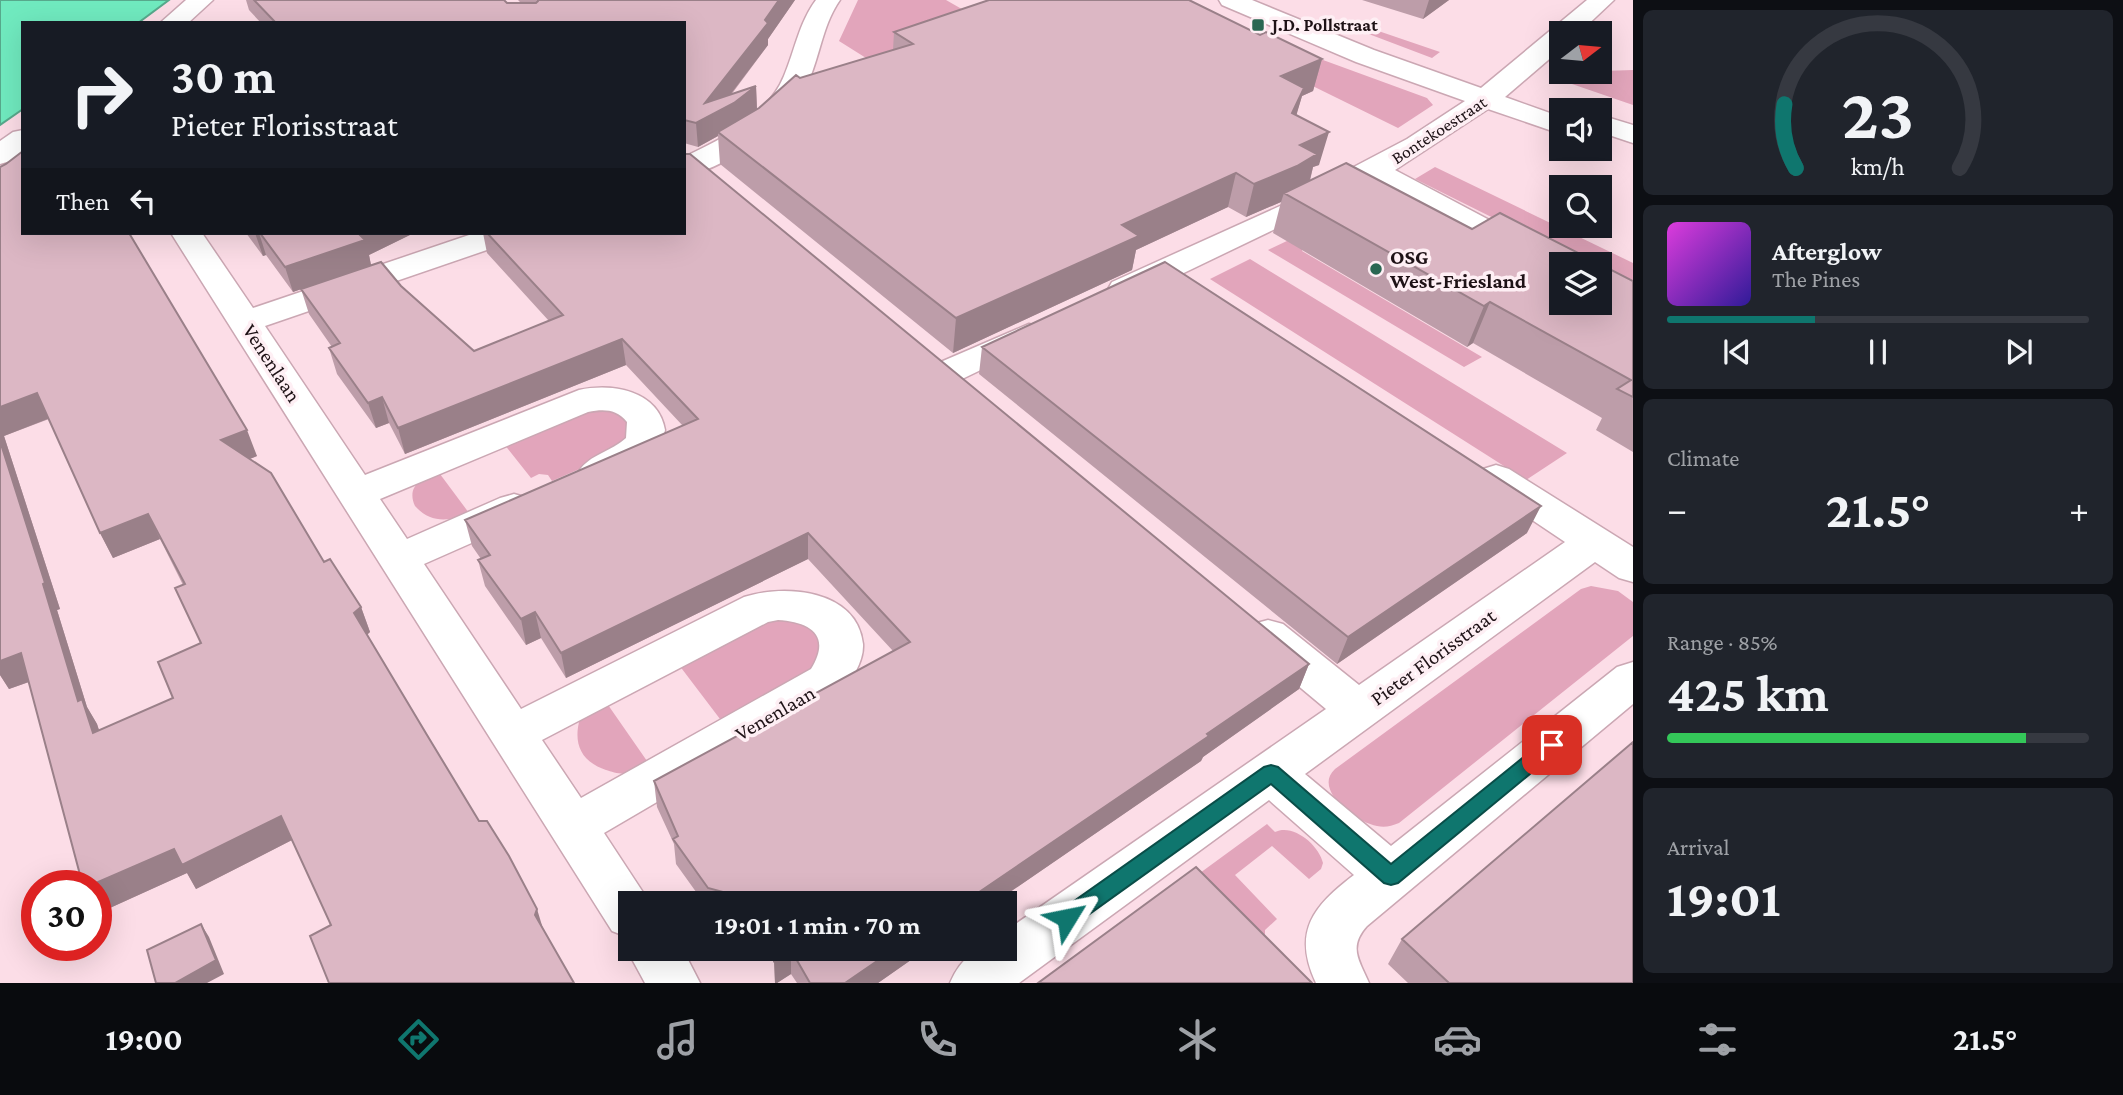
<!DOCTYPE html>
<html lang="en">
<head>
<meta charset="utf-8">
<style>
	:root { --surface:#171b24; --page:#20242c; --text:#f1f3f6; --muted:#9ea1a6; --line:#363941; --accent:#0f766e }
	body { margin:0; font-family:"Crimson Pro",serif; background:var(--page); color:var(--text); height:100vh; display:flex; flex-direction:column; font-size:26px; white-space:nowrap }
	* { box-sizing:border-box; margin:0 }
	p { font-size:23px; color:var(--muted) }
	.icon { flex:none; width:38px; height:38px; fill:none; stroke:currentColor; stroke-width:2; stroke-linecap:round; stroke-linejoin:round }
	.map { position:relative; flex:1; overflow:hidden }
	.sheet { display:flex; flex-direction:column; gap:10px; padding:10px; background:#0d0f14; width:490px }
	.sheet>* { flex:none }
	.hud { position:absolute; left:21px; top:21px; width:665px; height:214px; border-radius:0px; box-shadow:0 7px 28px #0002; background:#171b24; color:var(--text); overflow:hidden }
	.needle { width:46px; rotate:74deg }
	.tools { position:absolute; left:1549px; top:21px; display:grid; gap:14px }
	.tools a { display:grid; place-items:center; width:63px; height:63px; border-radius:0px; background:var(--surface); box-shadow:0 7px 28px #0002; font-size:35px }
	.speed { position:absolute; left:21px; top:870px; display:flex; gap:14px; font-size:35px; font-weight:700; text-align:center }
	.speed>* { display:grid; place-content:center; width:91px; height:91px; border-radius:50%; background:var(--surface); box-shadow:0 7px 28px #0002; line-height:1 }
	.speed .limit { border:10px solid #d22; background:#fff; color:#111 }
	.pin { position:absolute; display:grid; place-items:center; width:60px; height:60px; color:#fff; margin:-30px; border-radius:14px; box-shadow:0 4px 10px #0006 }
	.me { position:absolute; width:77px; margin:-38px; rotate:55deg; stroke-linejoin:round; filter:drop-shadow(0 0 5px #0008) }
	.turn { display:flex; align-items:center; gap:24px; height:147px; padding:0 35px; font-size:32px }
	.turn .icon { width:91px; height:91px; stroke-width:2.5 }
	.turn b { display:block; font-size:49px; line-height:60px }
	.then { display:flex; align-items:center; height:66px; padding:0 35px; background:#0003; gap:14px; font-size:26px }
	.big { font-size:52px; font-weight:700; line-height:1.1 }
	.sheet .card { flex:1; display:flex; flex-direction:column; justify-content:center; gap:10px; min-width:0; padding:0 24px; border-radius:10px; background:var(--page) }
	.sheet .dial { align-items:center; gap:0 }
	.dial svg { height:182px; overflow:visible; fill:none; stroke:var(--line); stroke-width:7; stroke-linecap:round; text-anchor:middle }
	.dial text { fill:var(--text); stroke:none }
	.song { display:flex; align-items:center; gap:21px }
	.cover { width:84px; height:84px; border-radius:10px; background:linear-gradient(135deg,hsl(300 70% 55%),hsl(250 70% 35%)) }
	.played { height:7px; border-radius:4px; background:linear-gradient(90deg,var(--accent) 35%,var(--line) 35%) }
	.keys { display:flex; justify-content:space-around; direction:ltr }
	.heat { display:flex; justify-content:space-between; align-items:center; font-size:38px; direction:ltr }
	.charge { height:10px; border-radius:5px; background:linear-gradient(90deg,#34c759 85%,var(--line) 0) }
	.trip { position:absolute; left:618px; top:891px; width:399px; height:70px; border-radius:0px; background:var(--surface); box-shadow:0 7px 28px #0002; font-weight:700; line-height:70px; text-align:center }
	.tab-bar { display:flex; height:112px; justify-content:space-around; align-items:center; background:#090b0e; color:var(--muted) }
	.tab-bar .icon { width:49px; height:49px }
	.tab-bar .selected { color:var(--accent) }
	.tab-bar b { font-size:32px; color:var(--text) }
	main { display:flex; flex:1; min-height:0 }
	.map>svg:first-child { display:block }
</style>
</head>
<body>
<main>
<div class="map">
<svg width="1633" height="983" viewBox="0 0 1633 983">
	<rect width="100%" height="100%" fill="#fcdde7"/>
	<path fill="#e2a5bb" d="M858 0H946L981 20 874 63 839 41Z
		M1352 22 1440 52 1432 58 1345 25Z
		M1282 45 1427 98 1433 105 1398 128 1272 66Z
		M1633 70V105L1572 84 1566 78 1573 72Z
		M1435 167 1633 263V288L1600 264H1586L1415 179Z
		M1308 231 1302 251 1482 357 1464 367 1268 250Z
		M1250 259 1567 453 1526 480 1210 279Z
		M587 405 633 413 623 450 552 481 548 475 539 474 531 478 504 444Z
		M437 470 469 513C449 522 430 523 415 506 406 486 422 479 437 470Z
		M1591 586 1618 591 1633 602V636L1399 823C1391 826 1385 828 1377 826 1357 823 1312 790 1335 769L1581 589Z
		M762 615 818 620 828 665 732 721 720 719 679 665Z
		M606 702 647 761C642 764 634 771 628 773 622 775 612 772 606 770 580 761 573 743 580 718Z
		M1267 824 1275 832C1293 823 1319 845 1323 863L1321 869 1309 879 1272 846 1235 875 1277 919 1265 930V935L1200 873Z"/>
	<path fill="#70eabf" stroke="#57a98c" stroke-width="2" d="M0 0H169L138 23H23V109L0 125Z"/>
	<g fill="none" stroke-linecap="round" stroke-linejoin="round">
		<g stroke="#cba7b3" stroke-width="3">
			<path id="minor" d="M186 0H213L188 23H160Z
				M816 0H840C824 23 821 49 811 75 793 123 732 165 684 177V157C722 139 767 117 784 76 795 50 799 23 816 0Z
				M1219 0H1252L1374 50 1481 88 1587 0H1614L1579 33H1561V49L1505 97 1561 117V134L1488 109 1395 170 1572 264H1561V281L1550 278 1373 182C1354 192 1331 209 1308 203L1304 197 1308 191 1407 139 1465 101 1356 62 1222 5Z
				M1600 115 1633 125V143L1600 132Z
				M23 130V152L10 161 0 164V141L13 132Z
				M1289 202 1300 205 1304 211 1300 217 1136 296 1124 299 1112 296 1108 289 1112 282Z
				M171 233H202L253 308 475 233H520L516 240 265 326 365 475 579 390C612 383 658 390 665 430 659 463 616 489 585 480L579 471C589 455 612 451 626 438L627 422C616 409 604 409 588 412L380 499 407 539 500 498 514 494 528 498 533 508 528 518 424 564 521 709 744 597C784 584 857 589 863 644 864 662 851 679 843 693L604 833 650 903H630V938L612 931ZM778 620C810 622 832 635 811 669L581 798 542 740 768 622Z
				M1029 324 1041 327 1046 334 1041 341 960 380 948 383 936 380 930 372 936 364Z
				M1496 465 1509 469 1633 547V582L1619 578 1595 562 1305 774 1391 846 1617 667 1633 662V704L1367 926C1348 947 1359 960 1369 983H1316C1292 932 1313 906 1354 875L1269 800 1019 983H950C962 956 975 948 1004 948V932L1326 709 1253 648 1247 636 1253 624 1268 620 1283 624 1359 685 1565 542 1483 487 1477 478 1483 469Z
				M630 939V948H682L700 983H645L626 948Z"/>
		</g>
		<use href="#minor" fill="#fff" fill-rule="evenodd"/>
	</g>
	<path fill="#bd9da9" fill-rule="evenodd" d="M246 0H504L507 3H521L518 0H795L768 39V45L731 95 756 86 757 110 800 78 893 50 894 32 1260 35 1322 59 1313 91 1302 96 1296 115 1319 165 1313 167 1310 181 1472 229 1633 281V452L1596 430 1602 418 1473 343 1467 347 1273 233 1281 202 1246 217 1228 207 1136 250 1132 270 953 353 720 164 718 136 698 147 684 143V23H261L249 10Z
		M1362 0H1449L1423 19Z
		M0 167 257 456 249 459 324 562 361 607 370 632 367 635 331 925 292 840 196 889 187 873 101 912 96 905V886L29 682 9 689 0 675ZM49 419 100 533 113 558 160 539 183 585 201 643 173 698 99 730 97 724 87 707 57 610 60 609 4 436Z
		M246 233H414L369 255 371 265 401 286 474 351 549 321 487 253 483 233H684L1309 664 1299 689 1203 757 1201 761 994 903H704L676 864 674 844 657 807 654 781 893 651 808 559 566 678 541 638 526 645 485 586 478 560 481 559 472 546 465 520 683 426 626 365 405 454 389 423 376 428 337 374 329 348 332 347 309 314 301 289 293 292 266 255 263 256Z
		M982 347 1527 533 1337 664 979 374Z
		M1402 939 1633 983H1408L1388 964Z
		M774 948H928L878 983H797L791 974 777 983H775Z"/>
	<path fill="#9a8089" d="M779 0H795L768 39V45L717 112 756 86 757 110 718 132V136L698 147 696 123 705 103Z
		M1429 0H1449L1423 19Z
		M1322 59 1313 91 1302 96 1295 120 1281 76Z
		M1329 132 1319 165 1313 167 1308 187 1284 193 1281 202 1246 217 1254 184 1300 145Z
		M1236 173 1228 207 1136 250 1132 270 953 353 956 318 1122 225Z
		M255 233H259L266 255 263 256Z
		M358 233H414L369 255 371 265 293 292 285 267Z
		M1490 302 1473 343 1467 347 1484 306Z
		M622 339 626 365 405 454 398 428Z
		M37 393 50 418 4 436 60 609 57 610 87 707 97 724 108 758 93 733 78 701 0 441V407Z
		M382 397 389 423 376 428 368 403Z
		M247 430 257 456 232 466 221 440Z
		M1541 506 1527 533 1337 664 1348 637Z
		M148 514 160 539 113 558 100 533Z
		M808 533V559L566 678 561 653Z
		M361 607 370 632 363 638 354 613Z
		M535 612 541 638 526 645 521 619Z
		M21 653 37 679 9 689 0 675V661Z
		M1309 664 1299 689 1203 757 1201 761 994 903H963Z
		M281 816 292 840 196 889 187 873 101 912 96 905V886H89L174 849Z
		M537 909 544 932 535 915Z
		M201 924 209 937 224 974 207 983H175Z
		M896 948H928L878 983H845Z
		M791 950V974L777 983H775L774 961Z"/>
	<path fill="#dcb7c4" stroke="#9a8089" stroke-width="2" fill-rule="evenodd" d="M254 0H504L507 3H536L538 1V0H779L765 20 768 23 705 103 756 86 734 103 696 123 684 120V23H276Z
		M989 0H1189L1260 35 1266 32 1322 59 1281 76 1304 88 1292 113 1329 132 1300 145 1317 154 1297 166 1254 184 1236 173 1122 225 1139 236 956 318 718 132 759 108 796 75 800 78 913 44 894 32Z
		M23 151V233H129L247 430 221 440 271 473 324 562 330 559 361 607 354 613 427 735 479 821H487L509 856 537 909 535 915 574 983H329L310 936 331 925 281 816 182 865 174 849 89 886H83L21 653 0 661V441L45 583 43 584 78 701 82 699 93 733 173 698 158 662 201 643 175 588 185 584 148 514 100 533 37 393 0 407V167L6 164Z
		M684 154H690L1309 664 1207 734 1209 736 963 903H758L756 901 708 888 673 839 678 836 654 781 910 642 808 533 561 653 535 612 521 619 478 560 490 555 465 520 698 419 622 339 398 428 382 397 368 403 329 348 340 343 301 289 381 262 401 286 474 351 563 315 487 233H684Z
		M1346 163 1472 229 1500 213 1633 281V397L1617 389 1631 380 1490 302 1484 306 1284 193ZM1561 264H1600V303H1561Z
		M260 233H358L365 240 285 267Z
		M1165 262 1541 506 1348 637 982 347Z
		M1633 742V983H1449L1402 939Z
		M1196 867 1312 983H1038Z
		M201 924 216 960 175 983H156L147 950Z
		M774 948H896L845 983H810L791 950 774 961Z"/>
	<path fill="#0f766e" stroke="#0a4d48" stroke-width="2" d="M1552 737 1559 739 1562 745 1559 750 1398 883 1391 885 1384 883 1271 784 1074 925 1067 928 1060 925 1056 918 1060 911 1264 767 1271 765 1278 767 1391 864 1546 739Z"/>
	<g fill="#2a6752" stroke="#feeff4" stroke-width="2.5">
		<rect x="1251" y="18" width="14" height="14" rx="3.5"/>
		<circle cx="1376" cy="269" r="7"/>
	</g>
	<g text-anchor="middle" dominant-baseline="central" stroke-width="7" stroke-linejoin="round" paint-order="stroke">
		<g font-size="18" font-weight="bold" fill="#1e1216" stroke="#feeff4" text-anchor="start">
			<text x="1272" y="25">J.D. Pollstraat</text>
		</g>
		<g font-size="18" fill="#1e1216" stroke="#feeff4">
			<text transform="translate(1439 130) rotate(-33)">Bontekoestraat</text>
		</g>
		<g font-size="21" font-weight="bold" fill="#1e1216" stroke="#feeff4" text-anchor="start">
			<text x="1390" y="257">OSG<tspan x="1390" dy="24">West-Friesland</tspan></text>
		</g>
		<g font-size="21" fill="#1e1216" stroke="#feeff4">
			<text transform="translate(272 363) rotate(57)">Venenlaan</text>
			<text transform="translate(1433 657) rotate(-36)">Pieter Florisstraat</text>
			<text transform="translate(775 713) rotate(-30)">Venenlaan</text>
		</g>
	</g>
</svg>
<div class="tools">
<a><svg class="needle" viewBox="-14 -14 28 28"><path d="M0-13l5 13h-10z" fill="#e53935"/><path d="M0 13l5-13h-10z" fill="#9ea1a6"/></svg></a>
<a><svg class="icon" aria-label="sound" viewBox="0 0 24 24"><path d="M4 9h4l5-4v14l-5-4H4zM17 9q2 3 0 6"/></svg></a>
<a><svg class="icon" aria-label="search" viewBox="0 0 24 24"><circle cx="10" cy="10" r="6"/><path d="M15 15l6 6"/></svg></a>
<a><svg class="icon" aria-label="layers" viewBox="0 0 24 24"><path d="M12 4l9 5-9 5-9-5zM3 14l9 5 9-5"/></svg></a>
</div>
<div class="speed"><div class="limit">30</div></div>
<div class="pin" style="left:1552px;top:745px;background:#d93025"><svg class="icon" aria-label="arrive" viewBox="0 0 24 24"><path d="M6 21V4h12l-3 4 3 4H6"/></svg></div>
<svg class="me" style="left:1067px;top:918px" viewBox="-20 -20 40 40"><path d="M0-17L14 15 0 8-14 15z" fill="#0f766e" stroke="#fff" stroke-width="4"/></svg>
<div class="trip">19:01 · 1 min · 70 m</div>
<div class="hud">
<div class="turn"><svg class="icon" aria-label="right" viewBox="0 0 24 24"><path d="M7 20v-9h11M14 6l5 5-5 5"/></svg><div><b>30 m</b>Pieter Florisstraat</div></div>
<div class="then">Then<svg class="icon" aria-label="left" viewBox="0 0 24 24"><path d="M17 20v-9H6M10 6l-5 5 5 5"/></svg></div>
</div>
</div>
<section class="sheet">
<div class="card dial"><svg viewBox="0 0 100 80">
<path d="M14 69A42 42 0 1 1 86 69"/>
<path d="M14 69A42 42 0 0 1 9 41" stroke="#0f766e"/>
<text x="50" y="56" font-size="32" font-weight="700">23</text>
<text x="50" y="72" font-size="11">km/h</text>
</svg></div>
<div class="card">
<div class="song"><i class="cover"></i><div><b>Afterglow</b><p>The Pines</p></div></div>
<div class="played"></div>
<div class="keys"><svg class="icon" aria-label="previous" viewBox="0 0 24 24"><path d="M18 5L8 12l10 7zM5 5v14"/></svg><svg class="icon" aria-label="pause" viewBox="0 0 24 24"><path d="M8 5v14M16 5v14"/></svg><svg class="icon" aria-label="next" viewBox="0 0 24 24"><path d="M6 5l10 7-10 7zM19 5v14"/></svg></div>
</div>
<div class="card"><p>Climate</p>
<div class="heat"><a>−</a><b class="big">21.5°</b><a>+</a></div>
</div>
<div class="card"><p>Range · 85%</p><b class="big">425 km</b><div class="charge"></div></div>
<div class="card"><p>Arrival</p><b class="big">19:01</b></div>
</section>
</main>
<nav class="tab-bar">
<b>19:00</b>
<svg class="icon selected" aria-label="directions" viewBox="0 0 24 24"><path d="M12 3l9 9-9 9-9-9zM9 14v-3h6M13 9l2 2-2 2"/></svg>
<svg class="icon" aria-label="music" viewBox="0 0 24 24"><path d="M9 18V5l10-2v13"/><circle cx="6" cy="18" r="3"/><circle cx="16" cy="16" r="3"/></svg>
<svg class="icon" aria-label="phone" viewBox="0 0 24 24"><path d="M5 4h4l2 5-3 2q2 4 5 5l2-3 5 2v4C11 20 4 13 5 4z"/></svg>
<svg class="icon" aria-label="climate" viewBox="0 0 24 24"><path d="M12 3v18M4 7l16 10M4 17L20 7"/></svg>
<svg class="icon" aria-label="car" viewBox="0 0 24 24"><path d="M5 17H2v-5l4-1 3-4h7l3 4 3 1v5h-3M9 17h6M6 11h13"/><circle cx="7" cy="17" r="2"/><circle cx="17" cy="17" r="2"/></svg>
<svg class="icon" aria-label="filters" viewBox="0 0 24 24"><path d="M4 7h16M4 17h16"/><circle cx="9" cy="7" r="2"/><circle cx="15" cy="17" r="2"/></svg>
<b>21.5°</b>
</nav>
</body>
</html>
